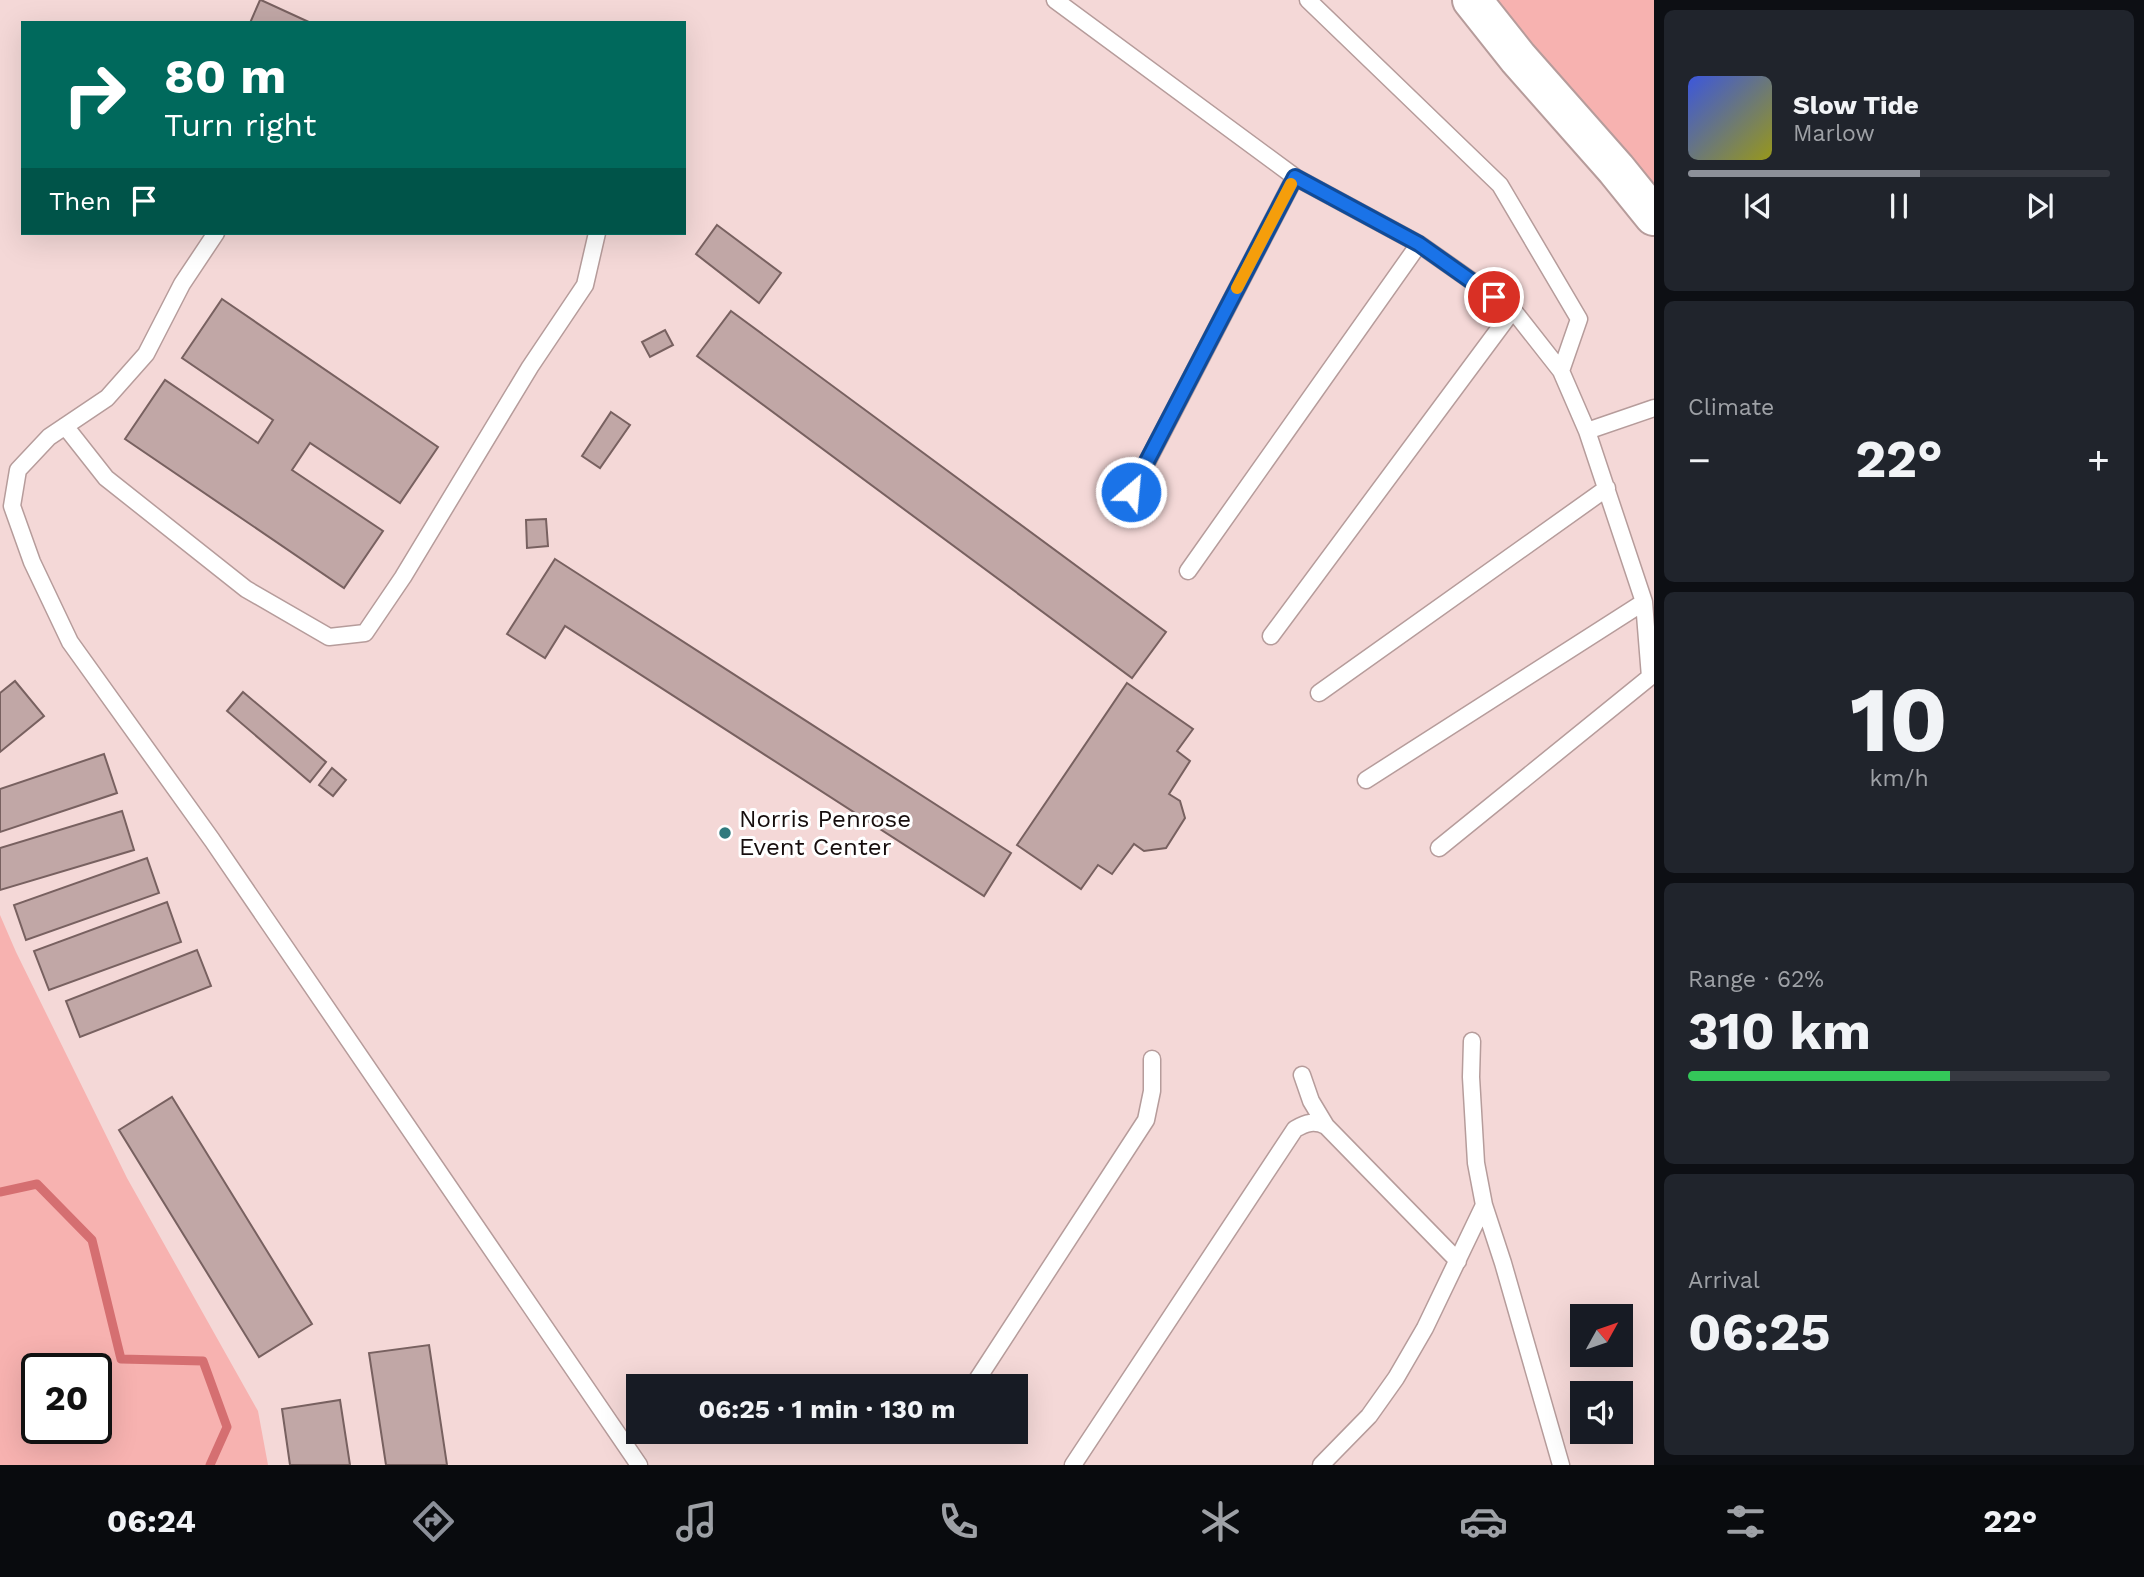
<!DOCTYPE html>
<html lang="en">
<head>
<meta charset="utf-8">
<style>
	:root { --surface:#171b24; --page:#20242c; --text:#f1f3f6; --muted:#9ea1a6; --line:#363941; --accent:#8c9099 }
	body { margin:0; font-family:"Work Sans",sans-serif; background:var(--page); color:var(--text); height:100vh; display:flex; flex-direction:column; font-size:26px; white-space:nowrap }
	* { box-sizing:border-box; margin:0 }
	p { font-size:23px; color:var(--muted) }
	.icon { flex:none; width:38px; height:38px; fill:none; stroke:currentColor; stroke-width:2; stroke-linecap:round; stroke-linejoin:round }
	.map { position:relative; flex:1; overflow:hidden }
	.sheet { display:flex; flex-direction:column; gap:10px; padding:10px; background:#0d0f14; width:490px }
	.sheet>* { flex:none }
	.hud { position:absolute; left:21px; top:21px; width:665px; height:214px; border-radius:0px; box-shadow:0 7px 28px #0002; background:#00695c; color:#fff; overflow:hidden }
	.needle { width:46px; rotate:50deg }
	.buttons { position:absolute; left:1570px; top:1304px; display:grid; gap:14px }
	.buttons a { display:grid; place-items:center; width:63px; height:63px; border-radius:0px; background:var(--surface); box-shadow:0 7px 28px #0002; font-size:35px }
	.speed { position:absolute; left:21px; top:1353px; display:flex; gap:14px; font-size:35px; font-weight:700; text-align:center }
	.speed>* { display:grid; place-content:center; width:91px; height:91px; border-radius:50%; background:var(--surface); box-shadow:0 7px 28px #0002; line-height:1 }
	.speed .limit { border:4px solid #111; border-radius:10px; background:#fff; color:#111 }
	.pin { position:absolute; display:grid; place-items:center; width:60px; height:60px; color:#fff; margin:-30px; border:4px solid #fff; border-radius:50%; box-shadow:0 2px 7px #0007 }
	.me { position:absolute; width:77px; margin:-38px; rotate:27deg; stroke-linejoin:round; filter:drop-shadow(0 0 5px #0008) }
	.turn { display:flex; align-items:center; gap:24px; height:147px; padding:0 28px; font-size:32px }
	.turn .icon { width:91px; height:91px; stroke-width:2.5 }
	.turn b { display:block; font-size:49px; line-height:60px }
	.then { display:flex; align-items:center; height:66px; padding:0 28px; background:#0003; gap:14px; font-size:26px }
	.big { font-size:52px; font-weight:700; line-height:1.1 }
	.sheet .widget { flex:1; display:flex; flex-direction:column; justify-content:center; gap:10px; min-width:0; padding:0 24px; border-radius:10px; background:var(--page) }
	.sheet .dial { align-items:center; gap:0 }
	.dial b { font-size:91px; line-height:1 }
	.song { display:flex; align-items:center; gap:21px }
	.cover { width:84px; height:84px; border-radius:10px; background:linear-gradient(135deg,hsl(230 70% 55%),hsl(60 70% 35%)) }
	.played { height:7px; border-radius:4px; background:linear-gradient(90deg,var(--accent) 55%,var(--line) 55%) }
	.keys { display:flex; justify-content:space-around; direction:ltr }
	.heat { display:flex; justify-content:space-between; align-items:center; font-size:38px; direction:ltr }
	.charge { height:10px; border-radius:5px; background:linear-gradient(90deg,#34c759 62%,var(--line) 0) }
	.trip { position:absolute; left:626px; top:1374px; width:402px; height:70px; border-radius:0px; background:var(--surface); box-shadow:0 7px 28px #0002; font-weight:700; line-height:70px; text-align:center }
	.tab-bar { display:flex; height:112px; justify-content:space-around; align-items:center; background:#090b0e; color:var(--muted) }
	.tab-bar .icon { width:49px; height:49px }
	.tab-bar .current { color:var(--accent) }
	.tab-bar b { font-size:32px; color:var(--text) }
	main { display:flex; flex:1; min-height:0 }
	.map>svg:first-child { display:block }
</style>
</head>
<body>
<main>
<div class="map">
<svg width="1654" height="1465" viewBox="0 0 1654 1465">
	<rect width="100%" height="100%" fill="#f4d8d7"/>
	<path fill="#f7b2b0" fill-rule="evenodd" d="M1479 0H1654V224Z
		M0 915 16 952 127 1178 258 1411 268 1465H0ZM37 1368H96V1428H37Z"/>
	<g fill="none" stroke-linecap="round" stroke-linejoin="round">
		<path stroke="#d56f71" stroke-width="9" d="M0 1192 37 1184 92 1240 121 1359 203 1361 227 1427 210 1465"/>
	</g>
	<path fill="#c1a7a6" stroke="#786160" stroke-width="2" d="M260 0H261L311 23H250Z
		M717 225 781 273 759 303 696 254Z
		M222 299 438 447 400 503 310 443 292 470 383 531 344 588 125 439 165 380 258 443 273 420 182 358Z
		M731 311 1166 632 1132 678 697 356Z
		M665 330 673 345 650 357 642 342Z
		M611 412 630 425 600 468 582 456Z
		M546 519 548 546 527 548 526 520Z
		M555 559 1011 853 984 896 565 626 545 658 507 634Z
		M15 681 44 716 0 752V693Z
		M1127 683 1193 729 1177 751 1190 761 1169 794 1180 801 1185 818 1166 848 1144 851 1134 844 1112 874 1098 865 1081 889 1017 845Z
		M243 692 326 762 310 782 227 711Z
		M104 754 117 793 0 832V789Z
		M332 768 346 780 333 796 319 785Z
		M122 811 134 850 0 890V848Z
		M147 858 159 893 26 940 14 905Z
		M167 902 181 942 49 990 34 951Z
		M197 950 211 986 80 1037 66 1001Z
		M172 1097 312 1324 259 1357 119 1130Z
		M429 1345 447 1465H386L369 1353Z
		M340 1400 350 1465H290L282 1409Z"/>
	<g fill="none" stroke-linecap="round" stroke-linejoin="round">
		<g stroke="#b69c9b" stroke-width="19">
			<path id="service" d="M1055 0 1295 177 1419 244 1513 310 1561 371 1587 431 1644 602 1650 677 1439 848
				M1308 0 1500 185 1579 319 1561 371
				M216 233 182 284 146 354 107 398 49 437 18 470 12 506 32 562 70 642 212 840 639 1465
				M65 426 106 478 246 589 329 637 365 633 403 577 530 367 585 285 597 233
				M1587 431 1654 408
				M1119 516 1295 177
				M1188 571 1419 244
				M1271 636 1513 310
				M1319 693 1607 488
				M1366 780 1644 602
				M1302 1075 1311 1101 1326 1126
				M1484 1205 1503 1263 1561 1465
				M973 1386 1146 1120 1152 1091V1059
				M1073 1465 1295 1129C1306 1123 1314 1120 1326 1126L1458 1261
				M1321 1465 1369 1416 1396 1378 1425 1328 1484 1205 1476 1163 1471 1077 1472 1041"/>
		</g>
		<g stroke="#b69c9b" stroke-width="42">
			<path id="tertiary" d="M1472 0 1518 58 1616 169 1654 216"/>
		</g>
		<use href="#service" stroke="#fff" stroke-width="16"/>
		<use href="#tertiary" stroke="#fff" stroke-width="38"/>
	</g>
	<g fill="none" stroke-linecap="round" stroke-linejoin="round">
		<g stroke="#114b97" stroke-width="18">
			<path id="route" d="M1131 492 1295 177 1419 244 1494 297"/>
		</g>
		<use href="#route" stroke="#1a73e8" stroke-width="12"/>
		<path stroke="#f59e0b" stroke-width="12" d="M1237 288 1291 184"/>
	</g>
	<circle fill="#2f797d" stroke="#fff" stroke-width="2.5" cx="725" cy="833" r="7"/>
	<g text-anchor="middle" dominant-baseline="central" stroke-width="6" stroke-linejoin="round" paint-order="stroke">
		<g font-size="24" fill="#160d0d" stroke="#fff" text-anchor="start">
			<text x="739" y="819">Norris Penrose<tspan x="739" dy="28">Event Center</tspan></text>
		</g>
	</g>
</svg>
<div class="buttons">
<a><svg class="needle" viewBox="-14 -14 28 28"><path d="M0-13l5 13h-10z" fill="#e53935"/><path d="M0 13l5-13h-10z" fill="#9ea1a6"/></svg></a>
<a><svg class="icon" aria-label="sound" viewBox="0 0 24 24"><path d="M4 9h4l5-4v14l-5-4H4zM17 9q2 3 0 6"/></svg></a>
</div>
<div class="speed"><div class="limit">20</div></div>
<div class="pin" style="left:1494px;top:297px;background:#d93025"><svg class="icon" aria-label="arrive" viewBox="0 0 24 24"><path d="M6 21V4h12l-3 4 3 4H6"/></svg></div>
<svg class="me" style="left:1131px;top:492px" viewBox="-20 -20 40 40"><circle r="17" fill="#1a73e8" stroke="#fff" stroke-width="3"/><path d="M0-11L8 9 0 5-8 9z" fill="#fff"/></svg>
<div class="trip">06:25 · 1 min · 130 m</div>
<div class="hud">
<div class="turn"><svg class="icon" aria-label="right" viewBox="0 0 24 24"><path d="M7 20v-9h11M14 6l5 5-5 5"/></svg><div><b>80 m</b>Turn right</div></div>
<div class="then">Then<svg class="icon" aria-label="arrive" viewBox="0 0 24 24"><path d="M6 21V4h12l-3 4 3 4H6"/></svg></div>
</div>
</div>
<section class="sheet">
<div class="widget">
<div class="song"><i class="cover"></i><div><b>Slow Tide</b><p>Marlow</p></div></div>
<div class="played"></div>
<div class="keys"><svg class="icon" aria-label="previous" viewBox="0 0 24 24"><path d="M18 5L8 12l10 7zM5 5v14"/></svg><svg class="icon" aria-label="pause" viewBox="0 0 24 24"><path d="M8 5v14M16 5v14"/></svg><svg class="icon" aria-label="next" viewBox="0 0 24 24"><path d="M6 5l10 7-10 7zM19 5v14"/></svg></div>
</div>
<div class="widget"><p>Climate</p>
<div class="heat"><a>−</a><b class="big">22°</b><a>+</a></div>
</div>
<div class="widget dial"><b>10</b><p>km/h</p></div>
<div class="widget"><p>Range · 62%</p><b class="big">310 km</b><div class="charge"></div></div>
<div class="widget"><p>Arrival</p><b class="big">06:25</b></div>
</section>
</main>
<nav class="tab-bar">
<b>06:24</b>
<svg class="icon current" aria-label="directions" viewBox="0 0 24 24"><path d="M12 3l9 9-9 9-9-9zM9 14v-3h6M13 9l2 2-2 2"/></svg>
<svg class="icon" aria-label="music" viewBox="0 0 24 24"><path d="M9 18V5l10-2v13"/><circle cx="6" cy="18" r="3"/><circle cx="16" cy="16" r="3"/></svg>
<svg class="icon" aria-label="phone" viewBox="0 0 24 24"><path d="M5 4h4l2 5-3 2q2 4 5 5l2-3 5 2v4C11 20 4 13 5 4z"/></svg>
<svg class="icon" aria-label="climate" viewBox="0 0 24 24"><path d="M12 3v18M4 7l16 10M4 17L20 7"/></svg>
<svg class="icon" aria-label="car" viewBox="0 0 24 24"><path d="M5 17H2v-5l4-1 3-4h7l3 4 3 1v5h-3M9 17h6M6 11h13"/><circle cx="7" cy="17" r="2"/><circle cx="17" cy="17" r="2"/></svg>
<svg class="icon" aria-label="filters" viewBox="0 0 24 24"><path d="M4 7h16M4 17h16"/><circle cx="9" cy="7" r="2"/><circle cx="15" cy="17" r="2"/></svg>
<b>22°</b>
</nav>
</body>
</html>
